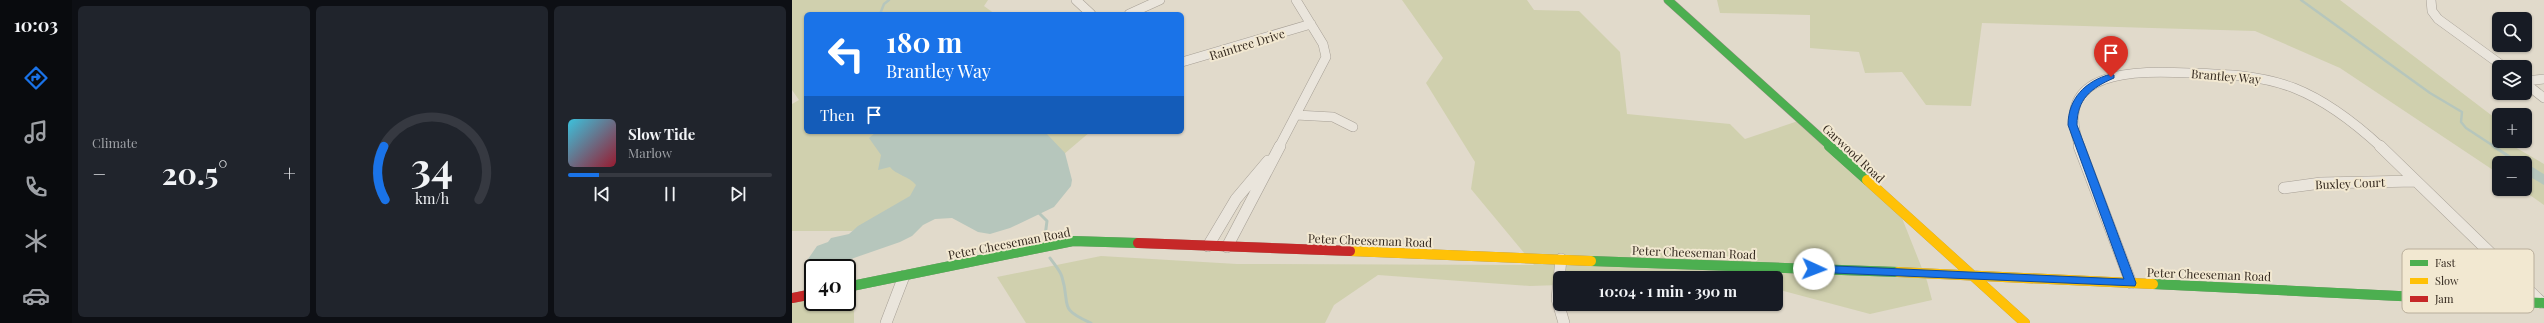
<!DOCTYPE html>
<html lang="en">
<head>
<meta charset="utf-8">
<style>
	:root { --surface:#171b24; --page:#20242c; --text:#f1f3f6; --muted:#9ea1a6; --line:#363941; --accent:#1a73e8 }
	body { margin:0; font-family:"Playfair Display",serif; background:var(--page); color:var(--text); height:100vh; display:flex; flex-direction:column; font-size:15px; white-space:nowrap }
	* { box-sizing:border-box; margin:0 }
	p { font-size:13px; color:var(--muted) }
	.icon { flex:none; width:22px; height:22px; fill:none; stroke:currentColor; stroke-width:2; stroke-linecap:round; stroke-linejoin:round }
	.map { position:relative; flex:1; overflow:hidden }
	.drawer { display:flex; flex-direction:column; gap:6px; padding:6px; background:#0d0f14; width:720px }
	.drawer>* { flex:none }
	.hud { position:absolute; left:12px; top:12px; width:380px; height:122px; border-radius:6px; box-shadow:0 1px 3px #0004; background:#1a73e8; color:#fff; overflow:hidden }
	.controls { position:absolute; left:1700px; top:12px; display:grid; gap:8px }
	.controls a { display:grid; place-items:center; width:40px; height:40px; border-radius:6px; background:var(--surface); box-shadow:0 1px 3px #0004; font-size:20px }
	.speed { position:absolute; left:12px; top:259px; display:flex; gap:8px; font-size:20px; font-weight:700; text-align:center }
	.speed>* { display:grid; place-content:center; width:52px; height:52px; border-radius:50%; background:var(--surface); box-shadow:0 1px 3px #0004; line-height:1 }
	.speed .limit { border:2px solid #111; border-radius:6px; background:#fff; color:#111 }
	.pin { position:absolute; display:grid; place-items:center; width:34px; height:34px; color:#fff; margin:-41px -17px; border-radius:50% 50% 50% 0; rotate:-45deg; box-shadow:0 0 4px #0007 }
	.pin .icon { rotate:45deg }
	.me { position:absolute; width:44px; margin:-22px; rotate:92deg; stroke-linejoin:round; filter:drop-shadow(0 0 3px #0008) }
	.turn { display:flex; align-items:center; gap:14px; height:84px; padding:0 16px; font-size:18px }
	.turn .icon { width:52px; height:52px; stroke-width:2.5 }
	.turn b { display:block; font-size:28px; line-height:34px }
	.then { display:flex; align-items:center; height:38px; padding:0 16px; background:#0003; gap:8px; font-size:15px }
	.big { font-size:30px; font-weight:700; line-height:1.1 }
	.drawer .tile { flex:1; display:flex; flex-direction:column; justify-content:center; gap:6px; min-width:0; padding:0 14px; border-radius:6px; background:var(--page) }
	.drawer .dial { align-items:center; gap:0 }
	.dial svg { height:104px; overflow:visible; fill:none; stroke:var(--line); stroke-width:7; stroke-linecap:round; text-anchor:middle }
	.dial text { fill:var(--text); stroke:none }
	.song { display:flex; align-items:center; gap:12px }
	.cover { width:48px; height:48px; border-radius:6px; background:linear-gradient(135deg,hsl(190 70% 55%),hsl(350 70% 35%)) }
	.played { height:4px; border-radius:2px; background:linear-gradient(90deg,var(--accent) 15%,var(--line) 15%) }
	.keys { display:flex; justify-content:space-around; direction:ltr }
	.heat { display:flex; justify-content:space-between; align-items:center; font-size:22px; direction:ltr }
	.drawer .tiles { flex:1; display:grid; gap:6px; grid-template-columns:repeat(3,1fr) }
	.trip { position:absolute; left:761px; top:271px; width:230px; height:40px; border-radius:6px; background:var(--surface); box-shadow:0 1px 3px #0004; font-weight:700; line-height:40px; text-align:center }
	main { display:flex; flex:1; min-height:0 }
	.tab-bar { display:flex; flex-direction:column; width:72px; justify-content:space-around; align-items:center; background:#090b0e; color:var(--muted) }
	.tab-bar .icon { width:28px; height:28px }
	.tab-bar .on { color:var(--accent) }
	.tab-bar b { font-size:18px; color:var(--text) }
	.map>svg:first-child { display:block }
</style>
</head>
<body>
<main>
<nav class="tab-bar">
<b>10:03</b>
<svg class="icon on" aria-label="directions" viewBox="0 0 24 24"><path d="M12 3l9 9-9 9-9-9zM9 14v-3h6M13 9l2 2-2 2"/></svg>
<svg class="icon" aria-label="music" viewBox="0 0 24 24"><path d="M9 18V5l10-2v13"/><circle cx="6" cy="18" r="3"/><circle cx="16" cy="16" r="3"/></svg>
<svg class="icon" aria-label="phone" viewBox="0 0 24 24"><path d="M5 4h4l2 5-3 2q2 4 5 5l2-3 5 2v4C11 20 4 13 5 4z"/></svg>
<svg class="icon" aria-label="climate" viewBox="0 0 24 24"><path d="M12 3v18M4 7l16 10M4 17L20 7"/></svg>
<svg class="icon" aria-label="car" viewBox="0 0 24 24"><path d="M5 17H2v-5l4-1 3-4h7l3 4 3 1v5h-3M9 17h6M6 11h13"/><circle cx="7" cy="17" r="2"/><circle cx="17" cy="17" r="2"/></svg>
</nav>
<section class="drawer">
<div class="tiles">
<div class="tile"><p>Climate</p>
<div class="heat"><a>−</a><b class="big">20.5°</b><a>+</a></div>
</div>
<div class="tile dial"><svg viewBox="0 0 100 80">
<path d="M14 69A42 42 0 1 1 86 69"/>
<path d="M14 69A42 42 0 0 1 13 28" stroke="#1a73e8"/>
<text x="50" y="56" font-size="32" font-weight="700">34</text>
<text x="50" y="72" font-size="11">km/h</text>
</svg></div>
<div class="tile">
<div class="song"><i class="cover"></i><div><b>Slow Tide</b><p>Marlow</p></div></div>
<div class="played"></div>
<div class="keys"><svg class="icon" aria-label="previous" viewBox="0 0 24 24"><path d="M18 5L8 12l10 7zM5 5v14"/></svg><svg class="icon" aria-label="pause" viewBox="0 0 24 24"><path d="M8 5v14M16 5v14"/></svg><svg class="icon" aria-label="next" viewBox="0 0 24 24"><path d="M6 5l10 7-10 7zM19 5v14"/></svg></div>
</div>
</div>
</section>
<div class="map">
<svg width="1752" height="323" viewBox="0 0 1752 323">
	<rect width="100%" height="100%" fill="#e1dacb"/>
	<path fill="#d0d0ae" d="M0 0H196L192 6 203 14H14V132H84L127 179 119 196 60 231H0V104L7 100 0 90Z
		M610 0H735L742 10 787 11 828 52 835 114 938 124 953 139 1012 119 1106 208 1135 281 1140 300 1078 314 984 289V278H768V285L738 286 586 275 542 305 533 323H234L205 277 309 256 445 264 742 265 679 189 683 162 634 83 651 58Z
		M925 0H1548L1707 121V141H1719L1721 146 1752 164V205L1729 189H1733V163H1707V174L1548 68 1463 31 1190 23 1179 106 1134 105 1110 72 1073 73 1067 52 1018 48V15L928 13Z
		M249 132H298L265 160Z
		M62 285V323H0V298L21 293V302H55V286Z"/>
	<path fill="#b6c6bc" d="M84 132H253L273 153 280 180 279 186 262 207 218 228 198 234 186 232 160 218 143 219 131 225 120 236 108 242 36 267 15 268 14 262 25 246 36 242 39 238 57 234 66 226 118 196 124 185C117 176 104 175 98 167L86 170 89 155 77 138Z
		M1727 161C1736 163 1744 170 1752 174V185L1733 174V163H1726Z"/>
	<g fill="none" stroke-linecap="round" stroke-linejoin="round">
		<path stroke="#b6c6bc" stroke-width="2.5" d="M1509 0 1638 93 1670 112 1669 122 1674 128 1703 147
			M88 14 92 4 97 0"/>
		<path stroke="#b6c6bc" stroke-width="3" d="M1701 146 1727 163
			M247 213 255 221 253 236
			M258 258C262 264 268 270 270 277 279 306 265 308 299 323"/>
		<g stroke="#a69f95" stroke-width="10">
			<path id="street-far1" d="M284 0 299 14
				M1639 0 1640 11 1646 19 1712 67
				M337 14 368 0
				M390 62 519 24
				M1733 81 1752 79
				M1733 83 1752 98
				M504 115 541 117 561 127
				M487 147 534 57 531 44 504 0
				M1288 147C1258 68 1346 71 1398 73 1433 74 1468 75 1502 88 1535 101 1563 123 1589 147"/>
		</g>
		<g stroke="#a69f95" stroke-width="12">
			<path id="street" d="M1287 146 1339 283
				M1588 146 1750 303
				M1492 188 1529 183 1623 181
				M416 246 444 199 476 161
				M435 247 488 146
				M769 259 765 299 772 323
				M94 323 112 276"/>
		</g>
		<g stroke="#968f84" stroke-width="9">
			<path id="fast-far1" d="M876 0 1039 147"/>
		</g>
		<g stroke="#968f84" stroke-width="10">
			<path id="fast" d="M1037 146 1075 180
				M799 261 1106 272
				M1361 284 1752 303
				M55 287 281 241 346 243"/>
		</g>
		<g stroke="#968f84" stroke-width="10">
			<path id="slow" d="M1075 180 1233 323
				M558 251 799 261
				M1106 272 1361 284"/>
		</g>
		<g stroke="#968f84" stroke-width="10">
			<path id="jam" d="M346 243 558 251
				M0 298 21 294"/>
		</g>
		<use href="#street-far1" stroke="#eae5dc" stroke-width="9"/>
		<use href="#street" stroke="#eae5dc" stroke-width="11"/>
		<use href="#fast-far1" stroke="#4caf50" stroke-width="8"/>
		<use href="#fast" stroke="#4caf50" stroke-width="10"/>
		<use href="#slow" stroke="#ffc107" stroke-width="10"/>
		<use href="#jam" stroke="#c62828" stroke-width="10"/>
	</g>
	<path fill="#1a73e8" stroke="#114b97" d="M1319 74 1322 75V78C1299 88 1285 99 1285 125L1344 283 1343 286 1018 272V266L1022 265 1332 279 1276 125C1276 99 1293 81 1319 74Z"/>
	<g text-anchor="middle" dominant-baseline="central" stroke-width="4" stroke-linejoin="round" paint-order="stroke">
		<g font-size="12" fill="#33281e" stroke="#f2e8d1">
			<text transform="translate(455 44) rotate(-17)">Raintree Drive</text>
			<text transform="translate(1434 76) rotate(5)">Brantley Way</text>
			<text transform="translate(1062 153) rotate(43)">Garwood Road</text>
			<text transform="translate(1558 183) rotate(-2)">Buxley Court</text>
			<text transform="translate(578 240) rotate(2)">Peter Cheeseman Road</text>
			<text transform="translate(217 243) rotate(-11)">Peter Cheeseman Road</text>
			<text transform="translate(902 252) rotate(2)">Peter Cheeseman Road</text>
			<text transform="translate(1417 274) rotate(2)">Peter Cheeseman Road</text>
		</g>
	</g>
	<rect x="1610" y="249" width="132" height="64" rx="6" fill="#f2e8d1" stroke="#b9ae9b" stroke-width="1"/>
	<rect x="1618" y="260" width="18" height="6" fill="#4caf50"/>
	<rect x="1618" y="278" width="18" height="6" fill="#ffc107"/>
	<rect x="1618" y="296" width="18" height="6" fill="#c62828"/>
	<g font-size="11" fill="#33281e">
		<text x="1643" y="267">Fast</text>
		<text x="1643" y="285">Slow</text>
		<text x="1643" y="303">Jam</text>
	</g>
</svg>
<div class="controls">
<a><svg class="icon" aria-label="search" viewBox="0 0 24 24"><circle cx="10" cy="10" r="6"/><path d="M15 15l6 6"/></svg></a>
<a><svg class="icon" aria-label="layers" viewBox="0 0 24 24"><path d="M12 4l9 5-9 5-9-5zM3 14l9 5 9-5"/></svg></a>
<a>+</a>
<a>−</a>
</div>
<div class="speed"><div class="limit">40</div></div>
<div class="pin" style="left:1319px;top:77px;background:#d93025"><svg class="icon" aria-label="arrive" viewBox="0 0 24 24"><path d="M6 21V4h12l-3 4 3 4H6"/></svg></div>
<svg class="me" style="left:1022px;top:269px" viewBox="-20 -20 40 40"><circle r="19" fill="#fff"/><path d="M0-13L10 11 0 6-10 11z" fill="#1a73e8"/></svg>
<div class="trip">10:04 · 1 min · 390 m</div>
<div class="hud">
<div class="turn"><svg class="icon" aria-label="left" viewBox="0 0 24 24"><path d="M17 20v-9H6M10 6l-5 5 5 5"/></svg><div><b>180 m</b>Brantley Way</div></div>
<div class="then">Then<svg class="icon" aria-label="arrive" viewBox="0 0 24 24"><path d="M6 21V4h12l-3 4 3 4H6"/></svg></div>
</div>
</div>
</main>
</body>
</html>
